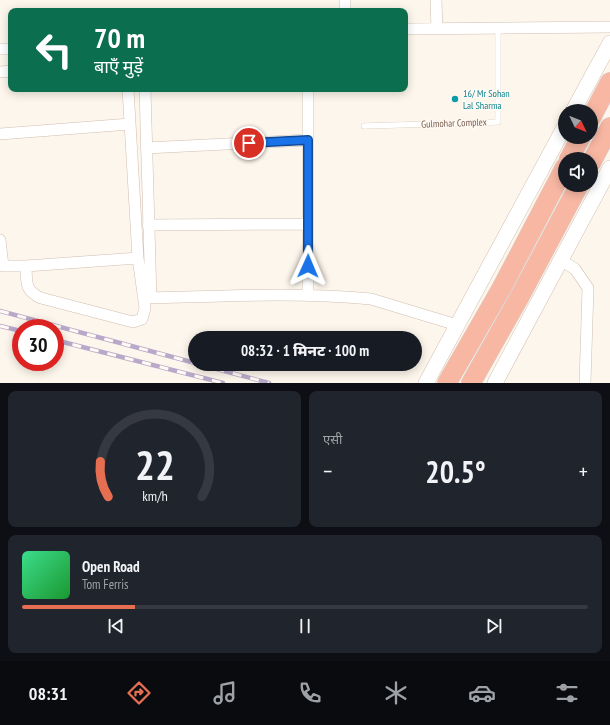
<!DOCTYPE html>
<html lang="hi">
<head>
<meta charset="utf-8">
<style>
	:root { --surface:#171b24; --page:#20242c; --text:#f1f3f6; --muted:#9ea1a6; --line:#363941; --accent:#e76f51 }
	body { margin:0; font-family:"PT Sans Narrow","Noto Sans Devanagari",sans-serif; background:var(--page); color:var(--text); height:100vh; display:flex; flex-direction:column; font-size:15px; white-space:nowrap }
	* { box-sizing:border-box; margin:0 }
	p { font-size:13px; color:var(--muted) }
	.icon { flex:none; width:22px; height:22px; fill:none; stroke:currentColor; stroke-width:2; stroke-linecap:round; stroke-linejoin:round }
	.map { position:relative; height:383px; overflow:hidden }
	.drawer { display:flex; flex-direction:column; gap:8px; padding:8px; background:#0d0f14; flex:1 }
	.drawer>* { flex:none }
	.top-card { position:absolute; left:8px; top:8px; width:400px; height:84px; border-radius:8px; box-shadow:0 2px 10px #0003; background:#0b6e4f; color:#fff; overflow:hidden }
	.needle { width:26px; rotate:133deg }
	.fabs { position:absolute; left:558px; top:104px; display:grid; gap:8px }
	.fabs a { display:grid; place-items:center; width:40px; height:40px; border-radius:50%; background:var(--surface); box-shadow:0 2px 10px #0003; font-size:20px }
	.speed { position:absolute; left:12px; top:319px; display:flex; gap:8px; font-size:20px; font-weight:700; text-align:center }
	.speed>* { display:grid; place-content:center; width:52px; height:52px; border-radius:50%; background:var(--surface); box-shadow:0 2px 10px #0003; line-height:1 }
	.speed .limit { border:6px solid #d22; background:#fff; color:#111 }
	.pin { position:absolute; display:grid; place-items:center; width:34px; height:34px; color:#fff; margin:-17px; border:2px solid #fff; border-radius:50%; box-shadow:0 1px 4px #0007 }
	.me { position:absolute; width:44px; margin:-22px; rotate:1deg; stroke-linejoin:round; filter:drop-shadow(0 0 3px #0008) }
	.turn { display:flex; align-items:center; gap:14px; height:84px; padding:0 20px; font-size:18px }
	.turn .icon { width:52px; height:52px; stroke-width:2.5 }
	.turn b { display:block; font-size:28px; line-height:34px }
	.big { font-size:30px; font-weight:800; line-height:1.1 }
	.drawer .widget { flex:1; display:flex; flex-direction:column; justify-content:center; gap:6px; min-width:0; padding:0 14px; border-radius:8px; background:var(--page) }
	.drawer .dial { align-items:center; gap:0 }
	.dial svg { height:104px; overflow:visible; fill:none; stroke:var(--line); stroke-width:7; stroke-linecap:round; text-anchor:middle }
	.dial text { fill:var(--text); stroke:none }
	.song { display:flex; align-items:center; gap:12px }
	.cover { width:48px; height:48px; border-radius:6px; background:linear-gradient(135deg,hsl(150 70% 55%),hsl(130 70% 35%)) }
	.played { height:4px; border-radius:2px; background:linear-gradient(90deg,var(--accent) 20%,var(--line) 20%) }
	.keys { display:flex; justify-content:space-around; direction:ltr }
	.heat { display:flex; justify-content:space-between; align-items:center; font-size:22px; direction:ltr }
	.drawer .tiles { flex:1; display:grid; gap:8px; grid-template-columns:1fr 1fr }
	.widget:last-child { grid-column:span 2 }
	.trip { position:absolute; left:188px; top:331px; width:234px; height:40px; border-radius:20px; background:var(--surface); box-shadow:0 2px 10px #0003; font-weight:800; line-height:40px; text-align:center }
	.tab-bar { display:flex; height:64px; justify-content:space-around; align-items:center; background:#090b0e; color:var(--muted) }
	.tab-bar .icon { width:28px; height:28px }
	.tab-bar .on { color:var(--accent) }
	.tab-bar b { font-size:18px; color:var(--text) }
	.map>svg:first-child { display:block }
</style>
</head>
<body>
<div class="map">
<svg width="610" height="383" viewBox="0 0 610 383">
	<rect width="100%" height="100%" fill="#fdf6ec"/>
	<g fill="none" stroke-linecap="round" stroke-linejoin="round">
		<g stroke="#d1beb0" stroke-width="6">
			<path id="lane" d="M364 126 498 122V28"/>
		</g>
		<g stroke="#d1beb0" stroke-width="12">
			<path id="street" d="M345 0V11
				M436 0 437 29
				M405 29 610 27
				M0 49H11
				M0 72 11 71
				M145 89 151 298C224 296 298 292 371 299L457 325
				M0 134 130 124
				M146 148 308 140
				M148 225 308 224
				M0 240 3 266H26L138 258 128 89
				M561 260 575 269 588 288 585 383
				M26 266C27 282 24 290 41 298L133 322 142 319 145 308 138 258
				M308 295V89"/>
		</g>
		<g stroke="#d6c0b0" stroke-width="16">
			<path id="secondary" d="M573 111 610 43
				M426 383 565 126
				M495 383 610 168"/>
		</g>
		<g stroke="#dad1cd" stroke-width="20">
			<path id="highway" d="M591 118 610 82
				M569 159 581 137
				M591 163 610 127
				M447 383 501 289 565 167
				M471 383 519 298 579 185"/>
		</g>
		<use href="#lane" stroke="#fff" stroke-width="5.5"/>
		<use href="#street" stroke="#fff" stroke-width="11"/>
		<use href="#secondary" stroke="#fff" stroke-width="15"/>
		<use href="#highway" stroke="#f7b7a3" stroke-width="19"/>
		<g stroke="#b9a8c9" stroke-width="4.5">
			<path id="rail" d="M0 311 195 363
				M0 326 21 331
				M55 340 223 383
				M198 364 269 383"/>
		</g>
		<use href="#rail" stroke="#fffaf3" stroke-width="3" stroke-dasharray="9" stroke-linecap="butt"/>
	</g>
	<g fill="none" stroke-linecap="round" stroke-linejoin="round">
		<g stroke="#114b97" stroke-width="10">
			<path id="route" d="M249 143 308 140V266"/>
		</g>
		<use href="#route" stroke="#1a73e8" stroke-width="7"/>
	</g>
	<circle fill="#0f9aa8" stroke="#fffaf3" stroke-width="1.5" cx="455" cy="99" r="4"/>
	<g text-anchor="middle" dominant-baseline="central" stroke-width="3" stroke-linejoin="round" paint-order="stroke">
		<g font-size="10" fill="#0d838f" stroke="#fffaf3" text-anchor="start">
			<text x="463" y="93">16/ Mr Sohan<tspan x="463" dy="12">Lal Sharma</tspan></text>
		</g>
		<g font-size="10" fill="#7a5c4d" stroke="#fffaf3">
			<text transform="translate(454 123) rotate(-2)">Gulmohar Complex</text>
		</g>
	</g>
</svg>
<div class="fabs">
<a><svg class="needle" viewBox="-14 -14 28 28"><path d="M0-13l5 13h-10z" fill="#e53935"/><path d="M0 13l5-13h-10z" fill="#9ea1a6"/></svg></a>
<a><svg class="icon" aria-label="sound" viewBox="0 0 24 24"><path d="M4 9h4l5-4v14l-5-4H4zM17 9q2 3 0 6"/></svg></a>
</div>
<div class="speed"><div class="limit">30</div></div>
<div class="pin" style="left:249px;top:143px;background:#d93025"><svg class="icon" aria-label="arrive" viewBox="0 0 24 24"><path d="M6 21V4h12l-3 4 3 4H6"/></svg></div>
<svg class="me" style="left:308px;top:266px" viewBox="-20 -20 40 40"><path d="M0-17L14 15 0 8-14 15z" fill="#1a73e8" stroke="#fff" stroke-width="4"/></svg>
<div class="trip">08:32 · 1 मिनट · 100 m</div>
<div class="top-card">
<div class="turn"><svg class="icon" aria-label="left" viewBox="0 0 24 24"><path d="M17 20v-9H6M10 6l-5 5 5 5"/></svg><div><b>70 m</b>बाएँ मुड़ें</div></div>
</div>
</div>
<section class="drawer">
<div class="tiles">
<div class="widget dial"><svg viewBox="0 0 100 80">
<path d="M14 69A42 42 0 1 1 86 69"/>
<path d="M14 69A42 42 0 0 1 8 42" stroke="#e76f51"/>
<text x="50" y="56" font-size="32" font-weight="700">22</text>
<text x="50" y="72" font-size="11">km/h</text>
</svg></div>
<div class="widget"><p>एसी</p>
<div class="heat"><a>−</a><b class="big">20.5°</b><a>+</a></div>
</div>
<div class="widget">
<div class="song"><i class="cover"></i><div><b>Open Road</b><p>Tom Ferris</p></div></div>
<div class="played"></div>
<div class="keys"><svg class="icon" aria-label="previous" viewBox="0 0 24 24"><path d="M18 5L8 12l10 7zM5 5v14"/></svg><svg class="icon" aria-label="pause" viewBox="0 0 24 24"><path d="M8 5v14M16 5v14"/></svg><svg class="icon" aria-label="next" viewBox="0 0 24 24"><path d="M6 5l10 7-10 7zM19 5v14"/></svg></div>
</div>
</div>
</section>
<nav class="tab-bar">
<b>08:31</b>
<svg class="icon on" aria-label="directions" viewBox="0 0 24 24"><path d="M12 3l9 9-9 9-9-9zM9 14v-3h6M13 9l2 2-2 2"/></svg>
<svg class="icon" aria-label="music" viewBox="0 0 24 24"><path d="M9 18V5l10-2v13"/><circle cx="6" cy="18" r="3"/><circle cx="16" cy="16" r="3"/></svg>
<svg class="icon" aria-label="phone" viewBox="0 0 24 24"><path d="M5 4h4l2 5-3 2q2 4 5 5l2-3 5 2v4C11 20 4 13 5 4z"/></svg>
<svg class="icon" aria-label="climate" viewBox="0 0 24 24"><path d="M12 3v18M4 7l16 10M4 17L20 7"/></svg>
<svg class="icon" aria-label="car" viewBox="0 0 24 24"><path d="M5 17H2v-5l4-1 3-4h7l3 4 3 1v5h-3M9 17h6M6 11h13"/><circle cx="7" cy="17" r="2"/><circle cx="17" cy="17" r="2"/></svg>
<svg class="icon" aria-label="filters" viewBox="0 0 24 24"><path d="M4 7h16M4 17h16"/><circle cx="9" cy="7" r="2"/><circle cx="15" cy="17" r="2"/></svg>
</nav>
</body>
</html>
